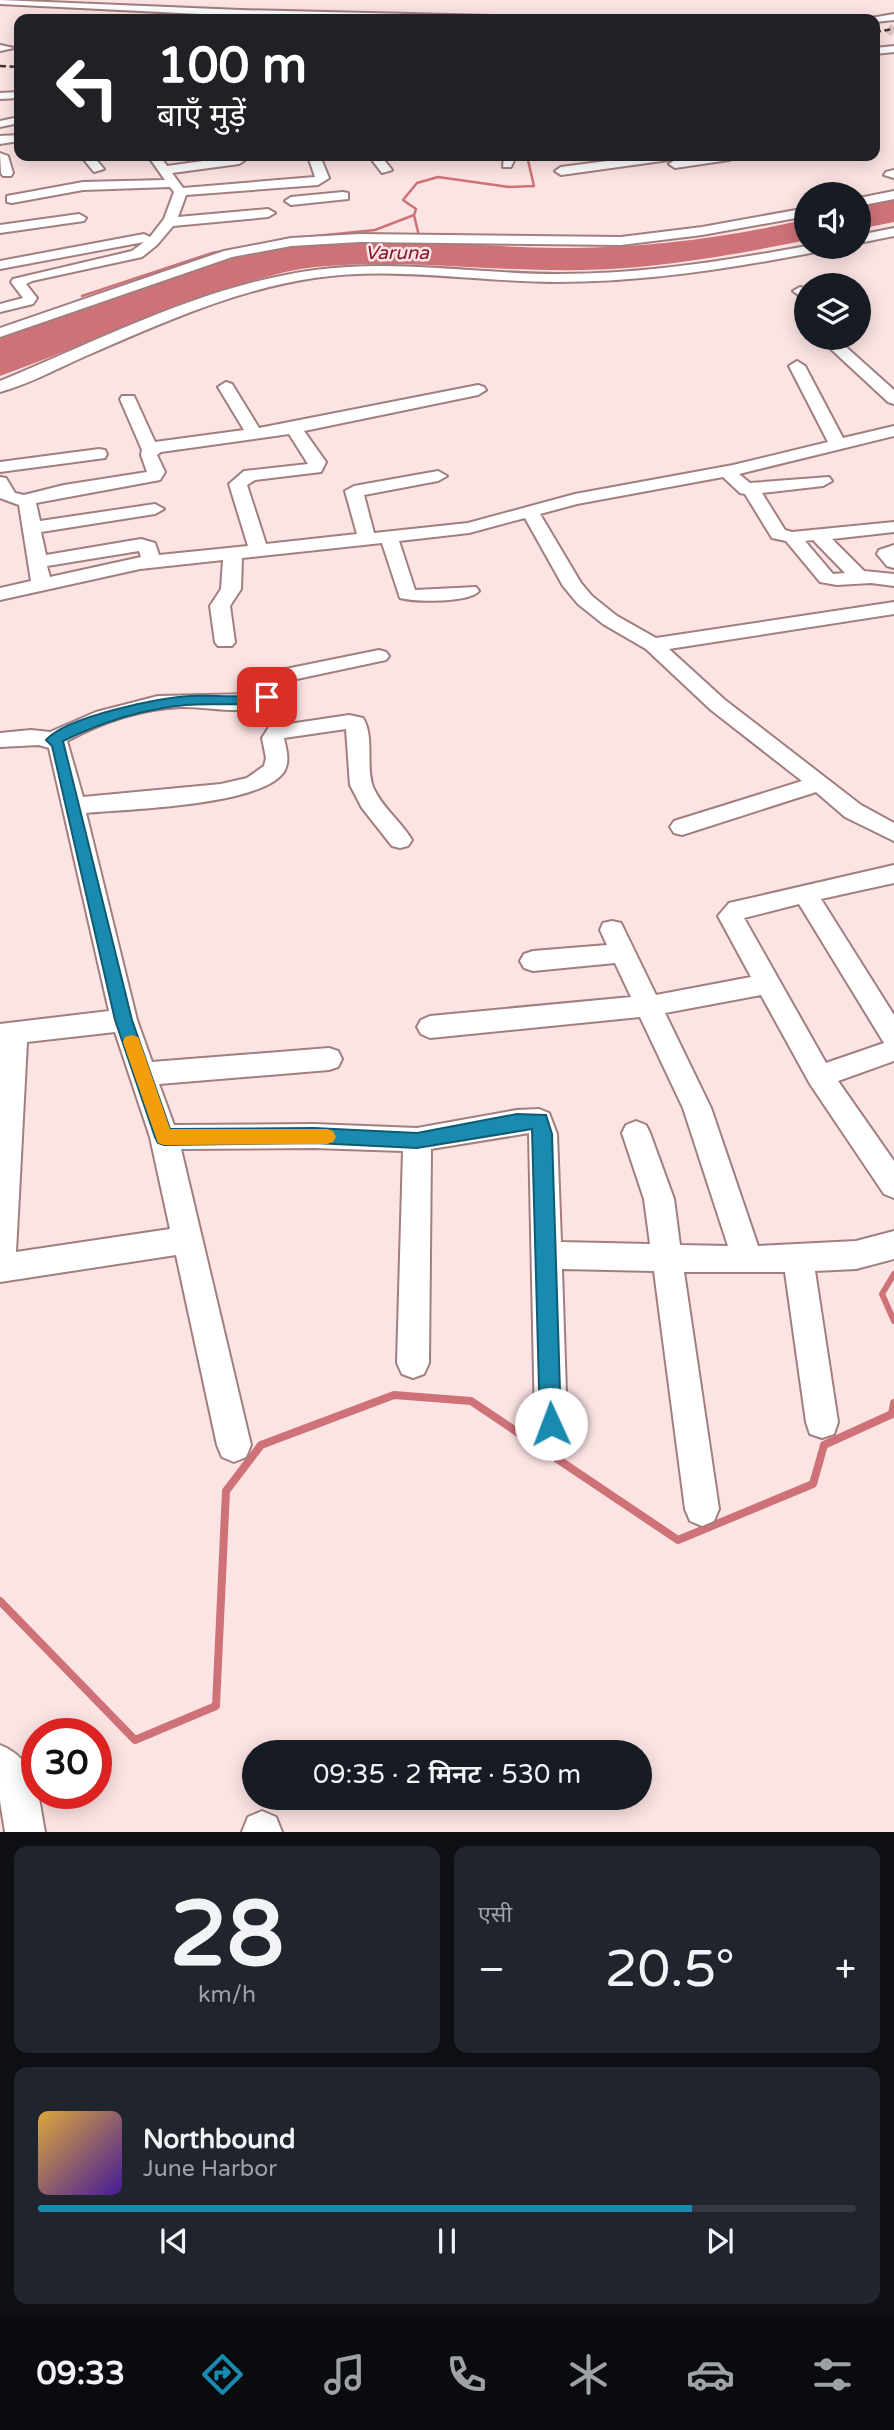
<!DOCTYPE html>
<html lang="hi">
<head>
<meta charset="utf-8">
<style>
	:root { --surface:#171b24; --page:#20242c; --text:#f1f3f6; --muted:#9ea1a6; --line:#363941; --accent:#1a8bb0 }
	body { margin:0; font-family:"Varela Round","Noto Sans Devanagari",sans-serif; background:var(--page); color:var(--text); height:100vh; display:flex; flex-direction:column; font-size:26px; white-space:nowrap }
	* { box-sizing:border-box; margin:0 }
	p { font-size:23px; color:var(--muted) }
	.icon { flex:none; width:38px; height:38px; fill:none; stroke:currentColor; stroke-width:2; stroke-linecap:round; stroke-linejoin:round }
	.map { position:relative; height:1832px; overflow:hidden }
	.details { display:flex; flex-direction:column; gap:14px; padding:14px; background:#0d0f14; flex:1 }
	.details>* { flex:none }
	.banner { position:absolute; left:14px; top:14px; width:866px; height:147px; border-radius:14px; box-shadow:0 4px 18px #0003; background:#202124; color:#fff; overflow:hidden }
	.buttons { position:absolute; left:794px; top:182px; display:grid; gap:14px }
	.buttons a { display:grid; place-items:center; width:77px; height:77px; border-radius:50%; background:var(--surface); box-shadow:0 4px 18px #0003; font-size:35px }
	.speed { position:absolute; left:21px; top:1718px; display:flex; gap:14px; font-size:35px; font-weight:700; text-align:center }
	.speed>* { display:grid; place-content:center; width:91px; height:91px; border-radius:50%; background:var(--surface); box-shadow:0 4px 18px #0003; line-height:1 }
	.speed .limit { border:10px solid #d22; background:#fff; color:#111 }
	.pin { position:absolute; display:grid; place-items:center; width:60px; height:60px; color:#fff; margin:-30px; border-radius:14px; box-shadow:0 4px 10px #0006 }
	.me { position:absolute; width:77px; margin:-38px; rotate:358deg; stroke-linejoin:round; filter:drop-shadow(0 0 5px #0008) }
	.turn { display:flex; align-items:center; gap:24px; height:147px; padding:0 28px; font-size:32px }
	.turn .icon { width:91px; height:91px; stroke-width:2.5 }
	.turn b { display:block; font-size:49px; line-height:60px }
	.big { font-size:52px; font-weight:600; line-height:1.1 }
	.details .tile { flex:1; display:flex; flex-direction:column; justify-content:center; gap:10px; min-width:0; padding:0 24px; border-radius:14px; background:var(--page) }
	.details .dial { align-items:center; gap:0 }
	.dial b { font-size:91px; line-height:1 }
	.song { display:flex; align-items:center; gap:21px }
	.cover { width:84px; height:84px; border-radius:10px; background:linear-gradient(135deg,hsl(40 70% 55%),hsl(260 70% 35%)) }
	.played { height:7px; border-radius:4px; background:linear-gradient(90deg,var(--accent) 80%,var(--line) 80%) }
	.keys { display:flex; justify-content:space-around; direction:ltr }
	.heat { display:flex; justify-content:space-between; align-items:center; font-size:38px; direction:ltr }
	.details .tiles { flex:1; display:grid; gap:14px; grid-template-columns:1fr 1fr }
	.tile:last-child { grid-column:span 2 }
	.trip { position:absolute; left:242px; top:1740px; width:410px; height:70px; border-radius:35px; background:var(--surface); box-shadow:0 4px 18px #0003; font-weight:600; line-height:70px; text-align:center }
	.menu { display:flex; height:112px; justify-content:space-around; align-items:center; background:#090b0e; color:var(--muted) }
	.menu .icon { width:49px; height:49px }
	.menu .on { color:var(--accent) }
	.menu b { font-size:32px; color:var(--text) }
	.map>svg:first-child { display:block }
</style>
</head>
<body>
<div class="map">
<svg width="894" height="1832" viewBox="0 0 894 1832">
	<rect width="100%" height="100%" fill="#fce4e4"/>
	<path fill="#ce7278" d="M894 199V222L859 229V207Z
		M807 219V240C732 255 657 269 581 270 493 272 403 258 315 267 278 271 243 284 208 296 138 320 70 351 0 376V339C101 304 202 254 309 244 392 236 476 247 559 248 640 249 728 238 807 219Z"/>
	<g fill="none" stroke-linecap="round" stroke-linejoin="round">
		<path stroke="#ce7278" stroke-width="2.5" d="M419 236 414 215 416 209 403 200 417 183 438 177 509 187 534 186 527 156
			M306 237 375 230 414 215
			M82 296 212 253 293 238"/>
		<path stroke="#ce7278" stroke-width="6" d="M894 1274 882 1294 894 1321"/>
		<path stroke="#ce7278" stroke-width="8" d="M0 1601 135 1740 216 1706 226 1491 261 1445 394 1395 471 1401 678 1540 813 1484 824 1445 892 1414 894 1403"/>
		<path stroke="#dcc5c5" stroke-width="10" stroke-dasharray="10 5" stroke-linecap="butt" d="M888 28 894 32"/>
		<g stroke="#a27e7f" stroke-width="4">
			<path id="minor" d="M0 0 240 10 493 16 498 19 240 16 0 4Z
				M894 14V20L875 22V19H865Z
				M0 45 14 48 0 51Z
				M894 46V52L875 54V48Z
				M19 92V98L0 99V93Z
				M19 117V123L0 127V121Z
				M19 135V141L0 144V136Z
				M0 153 8 156 13 173 11 176H3L1 173Z
				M81 156H93L104 169 94 172Z
				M148 156H160L167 166 239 156 245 160 239 164 172 173 183 188 315 177 308 156H320L329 178 318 185 186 195 178 217 268 209 275 213 268 217 173 226 157 245 142 257 32 281 26 284 37 298 33 304 0 312V304L23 298 11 282 13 279 132 251 144 242 0 269V261L144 234 150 237 164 219 174 192 170 187 83 190 12 203 7 202V196L83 182 165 180Z
				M369 156H381L392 170 382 173Z
				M504 156H516L511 167H503Z
				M645 156H675L669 160 561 175 555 171 561 167Z
				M706 156H735L729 160 675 168 669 164 675 160Z
				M894 170V178L884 175 886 172Z
				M894 191V199L859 206V198Z
				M343 192 348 193V199L291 205 285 201 291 197Z
				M807 208V216L702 235 621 245 360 242 291 246 232 257 0 337V328L224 251 291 238 360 234 621 237 702 227Z
				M79 214 86 218 84 221 0 233V225Z
				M894 228V236L859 243V235Z
				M807 246 828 247 821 251C734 268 646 282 558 282 477 282 395 266 314 278 235 290 161 323 88 355 60 367 30 384 0 392V381C102 339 204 285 315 270 396 259 478 274 559 274 642 274 725 261 807 246Z
				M800 287 807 289V301L793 291Z
				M819 338H836L894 390V404L888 402Z
				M797 361 805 366 843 438 894 426V436L739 474 750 483 829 477 832 481 823 486 762 493 785 530 792 532 894 522V532L832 539 864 571 894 574V586L871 583 837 585 820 582 786 541 772 538 745 494 740 493 723 477 577 504 540 514 581 583 592 596 617 616 656 638 894 602V614L669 649 725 700 861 805 894 823V841L845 817 816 792 682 835 674 833 670 827 674 821 802 781 711 710 646 649 603 624 578 604 563 586 525 518 469 533 399 541 415 590 476 587 479 591C469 603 415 602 400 598L382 543 242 558 241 589 230 606 235 642 232 646H218L215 642 210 606 221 589 223 560 140 569 0 600V588L31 581 19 505 0 498V477L6 478 15 493 24 495 64 485 147 472 141 455 142 450 120 399 122 396H134L155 442 244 430 218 387 226 382 232 384 259 428 478 385 484 387 486 390 478 395 304 431 326 462 321 472 255 480 247 485 266 544 357 534 345 491 354 486 438 471 447 476 438 481 364 495 374 533 468 523 575 494 733 465 828 442 789 366ZM289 434 308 464 244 471 229 484 248 546 159 555 155 543 141 539 46 555 41 532 155 514 164 509 155 504 40 521 36 503 160 480 165 472 157 455 161 452ZM813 540 845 573 833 574 805 541ZM139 551 141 557 50 577 47 566Z
				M99 449 105 450 107 454 105 458 0 472V462Z
				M894 545V568L887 566 877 554 879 550Z
				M379 650 386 652 389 656 386 660 278 683C278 691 279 697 271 702 245 717 209 706 180 707 141 709 102 722 67 741L83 797 221 784 247 778 264 766 266 758 262 738 269 727 349 715 363 718C375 738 365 766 373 787 382 808 401 821 412 840L408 846 400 848 392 846 362 808 350 785 346 729 284 738C286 749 290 759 285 770 266 806 127 809 86 813L137 1020 152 1062 329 1048 338 1051 342 1059 338 1067 329 1070 159 1084 174 1125 314 1124 417 1128 517 1110 539 1109 549 1113 557 1134 561 1242 650 1244 644 1199 622 1133 626 1125 636 1121 646 1125 650 1133 674 1199 680 1245 728 1246 683 1108 640 1017 430 1038 421 1034 417 1027 421 1020 430 1016 631 997 615 963 533 971 524 968 520 961 524 954 533 951 607 945 600 930 603 923 612 921 621 923 656 995 751 977 718 916 729 903 894 865V883L821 899 894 1015V1061L838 1081 894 1161V1198L884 1194 810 1084 761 995 665 1013 711 1108 758 1246 856 1241 894 1231V1259L856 1269 815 1271 838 1422 834 1434 822 1438 810 1434 806 1422 785 1272H684L719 1509 714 1521 702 1526 690 1521 685 1509 654 1271 562 1269 567 1424 563 1436 551 1440 539 1436 535 1424 529 1133 431 1149 429 1363 424 1374 413 1378 402 1374 397 1363 403 1151 314 1148 181 1149 251 1445 246 1457 234 1462 222 1457 217 1445 176 1255 0 1282V1024L109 1011 49 748 39 745 0 747V733L31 730 50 732 96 712 158 696 253 694 258 692V679L261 674ZM799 904 884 1043 826 1063 744 918ZM115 1032 150 1137 170 1229 16 1252 27 1042Z
				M0 1745C38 1760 38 1796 45 1832H5L0 1801Z
				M262 1811 276 1817 282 1832H242L248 1817Z"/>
		</g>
		<use href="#minor" fill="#fff" fill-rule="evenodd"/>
		<path stroke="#463637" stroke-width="2.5" stroke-dasharray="6 3.5" stroke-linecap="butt" d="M875 32 894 29
			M0 66 19 67"/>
	</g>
	<path fill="#1a8bb0" stroke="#115a72" stroke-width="2" d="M267 693 274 697 272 700C243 708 216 702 186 705 143 709 102 722 63 741L132 1020 170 1129 314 1128 417 1133 517 1114 546 1115 552 1134 561 1424 558 1431 551 1434 543 1431 540 1424 532 1129 417 1148 314 1143 164 1145 158 1143 155 1137 115 1020 52 746 46 740C66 717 160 697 191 696 217 695 242 699 267 693Z"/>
	<path fill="#f59e0b" d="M132 1035 138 1037 140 1042 170 1129H327L333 1131 336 1137 333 1142 327 1144 164 1145 158 1143 123 1042 125 1037Z"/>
	<g text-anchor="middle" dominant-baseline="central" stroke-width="5" stroke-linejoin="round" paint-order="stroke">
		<g font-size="19" font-style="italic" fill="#86142c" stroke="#fce4e4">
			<text x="397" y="253">Varuna</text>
		</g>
	</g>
</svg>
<div class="buttons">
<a><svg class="icon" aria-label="sound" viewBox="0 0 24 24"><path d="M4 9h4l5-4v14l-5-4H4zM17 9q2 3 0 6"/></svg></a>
<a><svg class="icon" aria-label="layers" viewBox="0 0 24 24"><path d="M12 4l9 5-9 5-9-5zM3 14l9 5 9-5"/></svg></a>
</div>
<div class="speed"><div class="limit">30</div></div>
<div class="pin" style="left:267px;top:697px;background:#d93025"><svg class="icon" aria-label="arrive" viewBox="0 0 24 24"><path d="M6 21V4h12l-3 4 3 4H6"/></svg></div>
<svg class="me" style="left:551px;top:1424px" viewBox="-20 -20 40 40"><circle r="19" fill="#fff"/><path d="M0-13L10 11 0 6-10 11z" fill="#1a8bb0"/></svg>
<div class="trip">09:35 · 2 मिनट · 530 m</div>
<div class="banner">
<div class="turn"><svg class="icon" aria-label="left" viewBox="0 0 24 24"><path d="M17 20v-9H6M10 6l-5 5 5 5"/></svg><div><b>100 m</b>बाएँ मुड़ें</div></div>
</div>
</div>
<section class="details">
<div class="tiles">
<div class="tile dial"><b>28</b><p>km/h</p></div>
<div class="tile"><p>एसी</p>
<div class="heat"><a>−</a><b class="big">20.5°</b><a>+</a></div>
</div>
<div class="tile">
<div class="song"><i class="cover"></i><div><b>Northbound</b><p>June Harbor</p></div></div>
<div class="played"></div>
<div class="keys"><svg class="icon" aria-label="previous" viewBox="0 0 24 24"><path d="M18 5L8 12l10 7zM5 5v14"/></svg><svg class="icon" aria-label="pause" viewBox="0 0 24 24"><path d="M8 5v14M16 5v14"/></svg><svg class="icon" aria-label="next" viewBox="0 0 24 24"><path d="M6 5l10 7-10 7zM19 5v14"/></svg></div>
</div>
</div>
</section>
<nav class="menu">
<b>09:33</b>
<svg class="icon on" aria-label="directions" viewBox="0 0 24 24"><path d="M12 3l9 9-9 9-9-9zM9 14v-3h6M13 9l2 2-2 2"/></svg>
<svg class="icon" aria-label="music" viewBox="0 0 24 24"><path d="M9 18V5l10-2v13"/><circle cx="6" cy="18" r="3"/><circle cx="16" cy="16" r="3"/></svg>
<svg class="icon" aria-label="phone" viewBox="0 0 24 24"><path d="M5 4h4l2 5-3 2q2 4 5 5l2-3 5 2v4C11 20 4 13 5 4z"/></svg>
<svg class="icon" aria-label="climate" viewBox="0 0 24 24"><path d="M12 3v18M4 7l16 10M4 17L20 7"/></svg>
<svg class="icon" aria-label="car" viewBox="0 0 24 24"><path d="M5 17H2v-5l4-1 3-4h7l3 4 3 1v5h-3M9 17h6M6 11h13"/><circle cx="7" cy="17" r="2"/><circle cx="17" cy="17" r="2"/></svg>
<svg class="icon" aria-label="filters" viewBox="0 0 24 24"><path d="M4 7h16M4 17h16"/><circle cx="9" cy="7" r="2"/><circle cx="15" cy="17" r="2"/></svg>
</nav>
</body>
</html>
